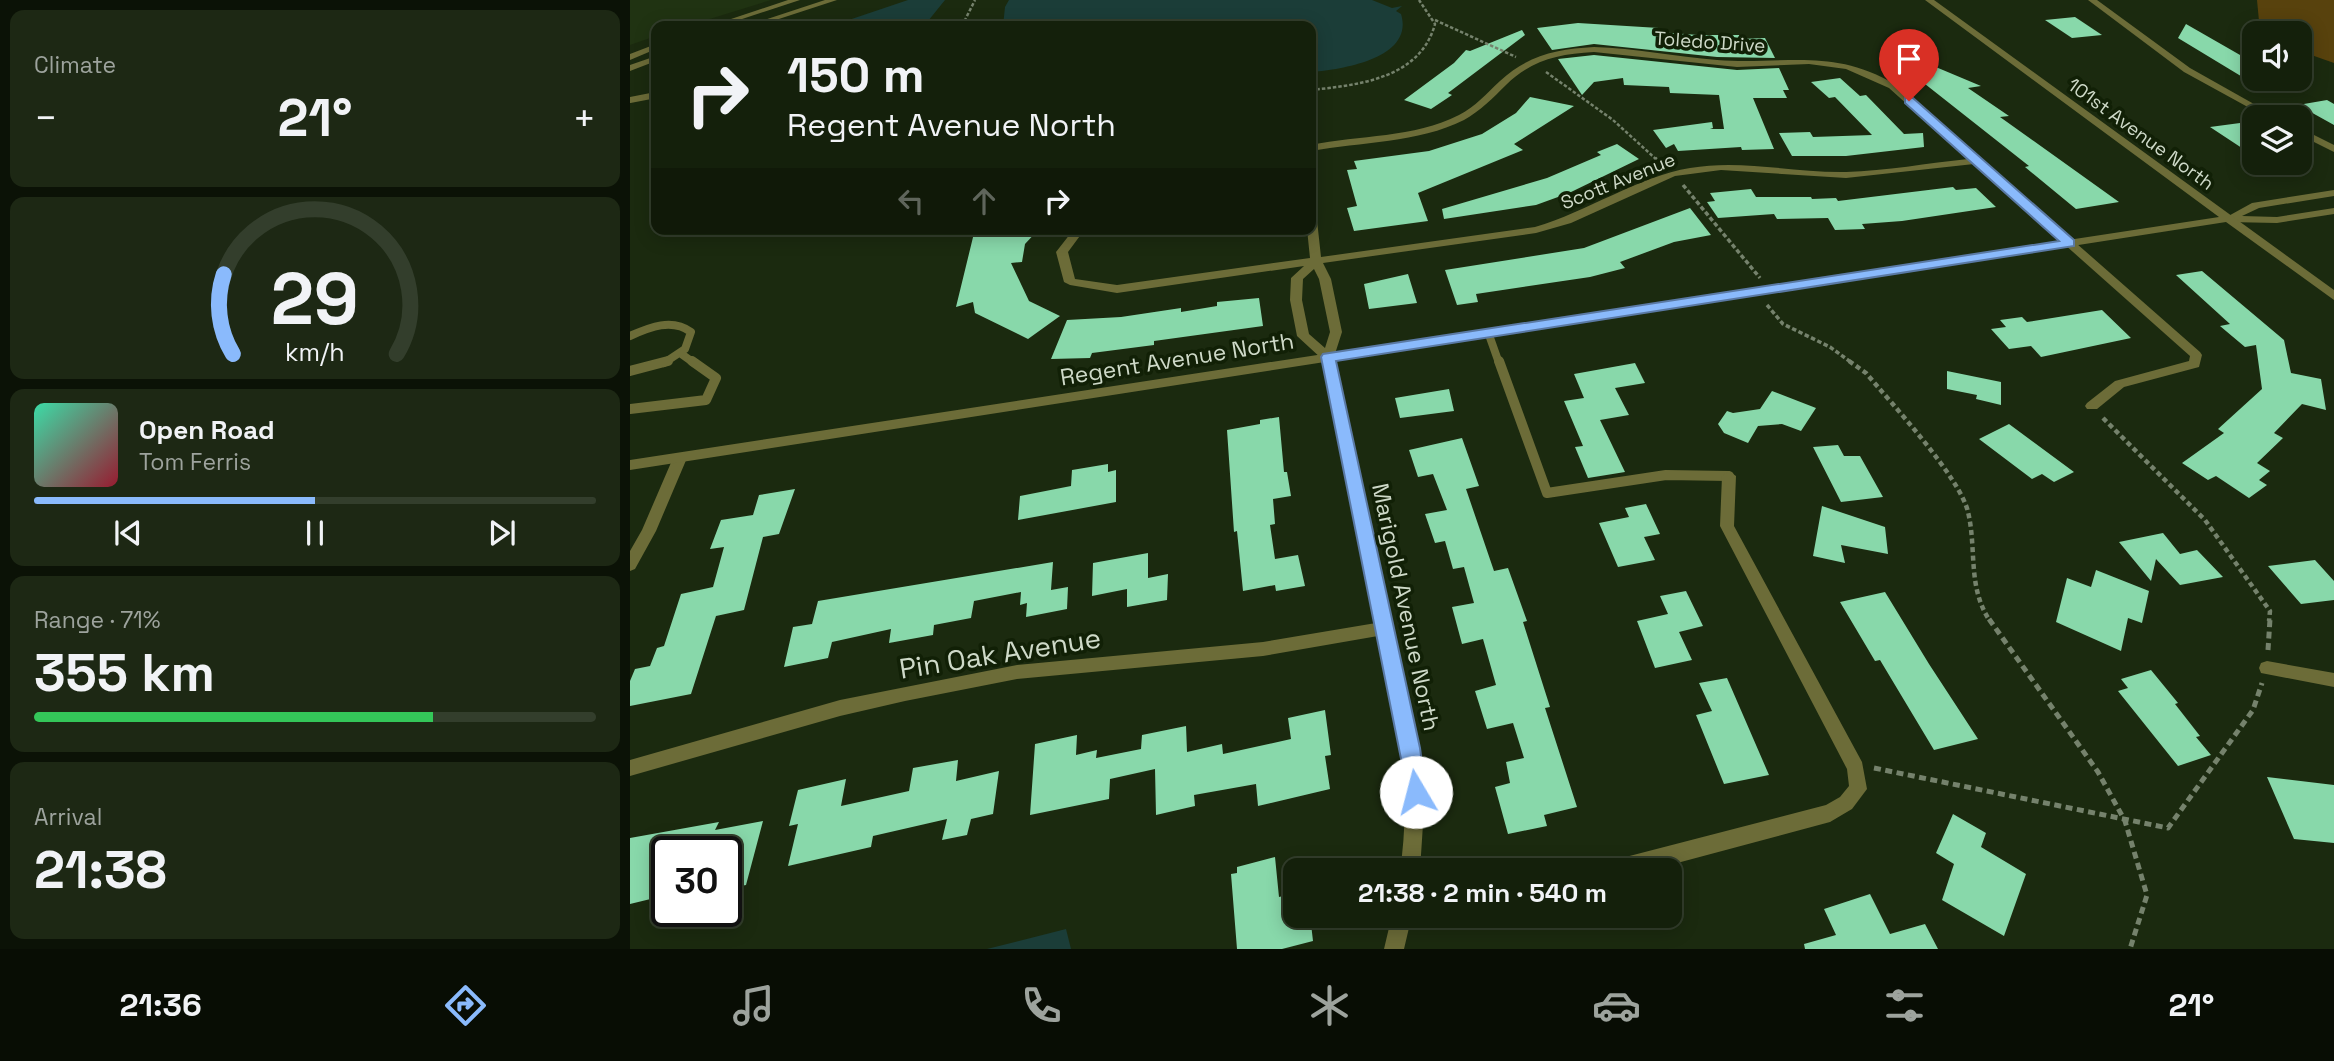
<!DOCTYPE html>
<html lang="en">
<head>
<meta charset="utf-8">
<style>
	:root { --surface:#14200b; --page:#1d2814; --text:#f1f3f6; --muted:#9da39d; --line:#333e2c; --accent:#8abafc }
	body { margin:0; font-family:"Space Grotesk",sans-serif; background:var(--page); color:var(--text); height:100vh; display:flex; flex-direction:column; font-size:26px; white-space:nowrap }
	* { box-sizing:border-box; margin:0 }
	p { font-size:23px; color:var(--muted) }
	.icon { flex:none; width:38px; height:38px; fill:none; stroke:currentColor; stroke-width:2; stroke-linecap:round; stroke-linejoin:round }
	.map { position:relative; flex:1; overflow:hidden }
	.drawer { display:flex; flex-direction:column; gap:10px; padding:10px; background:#0b1206; width:630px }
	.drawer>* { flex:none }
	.guide { position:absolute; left:21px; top:21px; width:665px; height:214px; border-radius:14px; box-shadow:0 4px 18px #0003,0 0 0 2px var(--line); background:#14200b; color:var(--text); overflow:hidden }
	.fabs { position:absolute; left:1612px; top:21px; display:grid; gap:14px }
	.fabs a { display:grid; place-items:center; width:70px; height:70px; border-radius:14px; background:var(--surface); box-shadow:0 4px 18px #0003,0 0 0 2px var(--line); font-size:35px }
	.speed { position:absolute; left:21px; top:836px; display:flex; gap:14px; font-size:35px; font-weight:700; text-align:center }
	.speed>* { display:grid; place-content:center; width:91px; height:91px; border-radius:50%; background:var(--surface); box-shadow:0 4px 18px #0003,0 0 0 2px var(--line); line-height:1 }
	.speed .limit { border:4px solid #111; border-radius:10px; background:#fff; color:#111 }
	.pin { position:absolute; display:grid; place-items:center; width:60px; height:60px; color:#fff; margin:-72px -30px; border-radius:50% 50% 50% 0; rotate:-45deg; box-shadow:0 0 7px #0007 }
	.pin .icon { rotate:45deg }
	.me { position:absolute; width:77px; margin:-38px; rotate:352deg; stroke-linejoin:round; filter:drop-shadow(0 0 5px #0008) }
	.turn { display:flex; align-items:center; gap:24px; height:147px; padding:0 21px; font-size:32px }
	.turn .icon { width:91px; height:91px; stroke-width:2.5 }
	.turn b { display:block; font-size:49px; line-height:60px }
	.lanes { display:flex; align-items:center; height:66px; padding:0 21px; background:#0003; justify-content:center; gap:35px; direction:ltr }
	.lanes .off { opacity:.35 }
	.big { font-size:52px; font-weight:800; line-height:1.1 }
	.drawer .card { flex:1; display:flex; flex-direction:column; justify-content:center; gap:10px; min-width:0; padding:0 24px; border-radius:14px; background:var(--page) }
	.drawer .dial { align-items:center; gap:0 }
	.dial svg { height:182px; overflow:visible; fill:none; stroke:var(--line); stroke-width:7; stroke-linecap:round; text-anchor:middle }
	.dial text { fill:var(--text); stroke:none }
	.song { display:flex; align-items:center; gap:21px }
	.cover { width:84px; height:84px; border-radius:10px; background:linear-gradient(135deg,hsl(160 70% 55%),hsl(350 70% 35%)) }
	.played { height:7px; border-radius:4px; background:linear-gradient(90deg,var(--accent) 50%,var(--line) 50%) }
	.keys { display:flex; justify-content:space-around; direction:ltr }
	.heat { display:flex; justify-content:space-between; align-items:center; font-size:38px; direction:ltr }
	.charge { height:10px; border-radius:5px; background:linear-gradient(90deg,#34c759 71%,var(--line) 0) }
	.trip { position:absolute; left:653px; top:858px; width:399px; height:70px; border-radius:14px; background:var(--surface); box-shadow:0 4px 18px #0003,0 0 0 2px var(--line); font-weight:800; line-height:70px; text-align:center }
	.tabs { display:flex; height:112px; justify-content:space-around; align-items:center; background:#080d04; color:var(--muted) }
	.tabs .icon { width:49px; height:49px }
	.tabs .on { color:var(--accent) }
	.tabs b { font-size:32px; color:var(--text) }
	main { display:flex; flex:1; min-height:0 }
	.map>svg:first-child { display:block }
</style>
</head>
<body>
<main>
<section class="drawer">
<div class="card"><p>Climate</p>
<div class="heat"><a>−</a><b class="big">21°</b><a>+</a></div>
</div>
<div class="card dial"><svg viewBox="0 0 100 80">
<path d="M14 69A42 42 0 1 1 86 69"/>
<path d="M14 69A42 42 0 0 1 10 34" stroke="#8abafc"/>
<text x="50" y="56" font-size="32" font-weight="700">29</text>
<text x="50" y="72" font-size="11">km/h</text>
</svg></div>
<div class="card">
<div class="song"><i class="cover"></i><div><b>Open Road</b><p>Tom Ferris</p></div></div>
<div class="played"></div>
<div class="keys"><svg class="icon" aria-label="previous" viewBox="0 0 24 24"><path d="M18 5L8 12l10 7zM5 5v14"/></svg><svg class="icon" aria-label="pause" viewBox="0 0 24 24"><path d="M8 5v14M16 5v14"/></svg><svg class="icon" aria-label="next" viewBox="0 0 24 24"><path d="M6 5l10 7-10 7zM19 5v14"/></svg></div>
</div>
<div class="card"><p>Range · 71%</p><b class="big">355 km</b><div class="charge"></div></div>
<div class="card"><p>Arrival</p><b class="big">21:38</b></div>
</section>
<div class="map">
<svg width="1704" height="949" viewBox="0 0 1704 949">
	<rect width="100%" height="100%" fill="#1b2a0f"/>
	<path fill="#203312" d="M0 0H141L57 26H26V36L0 45Z"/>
	<path fill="#58420d" d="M1627 0H1704V63L1670 51V33H1643L1629 21Z"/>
	<path fill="#1b3d38" d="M278 0H315L294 26H201Z
		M379 0H742L762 8 772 6 766 11 771 14C785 59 709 70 681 72V26H373L375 7Z
		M436 929 441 949H357Z"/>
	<path fill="#88d8aa" d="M1445 17 1472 35 1442 38 1415 20Z
		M948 23 1029 28V32L1068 35H1109L1111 39 1135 38 1145 58 1087 57 964 44 922 50 907 28Z
		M1556 24 1624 63V84L1548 38Z
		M892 30 895 35 818 93 822 95 801 109 774 100 824 63 836 50 840 51Z
		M964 55 1107 70 1149 68 1159 90H1153L1157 98H1123L1144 149 1112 150 1111 147 1048 151 1044 144 1036 148 1023 130 1082 122 1083 128 1080 129H1094L1089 95 1040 93 1039 87 994 85 993 78 964 82 952 95 928 59Z
		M1301 65 1351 86 1338 88 1379 116 1370 117 1489 202 1446 209 1395 167 1399 166 1276 69Z
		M1210 78 1230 96 1236 95 1274 134 1293 133 1294 147 1216 156H1162L1149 133 1180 132 1183 137 1242 135 1205 97 1199 98 1181 82Z
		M900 97 944 106 884 144 893 150 788 193 798 221 724 231 717 208 727 206 717 170 727 169 724 161 799 151 852 134 886 113Z
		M1697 100 1704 104V125L1668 105Z
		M1610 123 1624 132V156L1580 127Z
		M987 144 1009 159 939 193 906 205 814 219 812 209 917 178 971 155 967 152Z
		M1323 187 1326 190 1346 188 1366 207 1272 221 1232 224 1235 229 1205 230 1198 218 1147 219 1144 214 1088 218 1077 202 1085 201 1080 193 1121 189 1126 197H1181L1182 199 1206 198 1208 201Z
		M1060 208 1081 235 1044 242 990 262 995 268 960 277 846 294 848 302 827 305 815 270 954 248Z
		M345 229H409L395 244 392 262 381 263 399 301 430 316 398 339 345 313 343 302 326 307Z
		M1572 271 1654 340 1661 373 1691 379 1696 410 1672 404 1644 433 1653 438 1627 463 1640 471 1629 480 1637 485 1619 498 1586 476 1578 480 1552 463 1594 433 1588 429 1632 389 1626 345 1615 347 1590 326 1600 324 1546 275Z
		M778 274 787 303 739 309 734 284Z
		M629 298 633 326 524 341V345L462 353 460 358 421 359 437 320 491 317 551 308V312L587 306V302Z
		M1472 310 1501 338 1411 357 1401 346 1379 349 1361 329 1376 327 1370 320 1392 317 1397 322Z
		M1005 363 1015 383 985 388 999 415 970 420 995 472 958 478 945 447 953 446 934 401 954 398 944 374Z
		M1317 371 1371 382V405L1346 399 1347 395 1317 389Z
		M819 389 824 411 770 418 765 398Z
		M1142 391 1186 408 1171 431 1152 424 1128 426 1118 443 1094 433 1088 424 1097 411 1103 413 1130 409Z
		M649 417 654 472H657L661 496 643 499 645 524 640 525 645 559 668 555 675 586 646 591 645 585 613 591 607 531 604 532 597 430 630 424V420Z
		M1379 424 1444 472 1424 482 1412 474 1402 479 1349 439Z
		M832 438 849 486 836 489 864 571 878 568 897 621 893 622 920 707 915 708 947 807 914 815 917 826 878 834 865 787 880 783 876 762 894 758 883 723 857 729 845 691 866 685 853 639 832 644 822 607 844 603 834 567 823 569 815 541 805 543 795 514 817 510 803 474 788 477 779 450Z
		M1208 445 1214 456H1230L1253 497 1211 502 1183 447Z
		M478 464V472L486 470V502L388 520 390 496 441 486 442 470Z
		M165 489 149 534 133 537 114 610 86 616 61 694 0 706V681L5 669 20 666 27 648 34 646 51 594 83 587 94 547 80 549 91 520 123 515 129 495Z
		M1016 504 1030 534 1014 537 1025 560 988 567 969 523 999 517 995 508Z
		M1192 506 1255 527 1258 554 1211 545 1215 563 1183 556Z
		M1533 533 1550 554 1567 550 1593 577 1550 585 1526 559 1521 581 1489 542Z
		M518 553V578L538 574 537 600 497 607V589L462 596 463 563Z
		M1685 560 1704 581V600L1671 604 1638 566Z
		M423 562 421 590 438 587 437 609 396 617 397 603 390 605 391 592 344 601 341 618 304 625 303 635 259 643 261 629 202 642 198 658 154 667 163 627 182 624 188 601Z
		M1466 570 1519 591 1512 623 1498 618 1491 651 1426 622 1437 578 1461 587Z
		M1056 591 1073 626 1049 632 1062 660 1025 668 1007 621 1038 614 1030 596Z
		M1255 592 1299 664 1348 739 1304 750 1250 660 1245 661 1210 602Z
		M1521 670 1548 703 1545 704 1570 736 1566 737 1581 755 1548 766 1488 691 1498 688 1491 679Z
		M1097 678 1139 775 1094 784 1066 715 1082 711 1069 683Z
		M695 710 701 755 695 756 700 789 628 806 626 784 564 795 565 806 526 815 525 769 480 779 479 799 400 815 405 744 447 735 446 755 467 750 466 758 511 749 512 735 556 726 557 752 592 744 593 754 661 739 658 718Z
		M328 760 326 781 369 771 363 814 341 819 337 835 312 840 317 819 243 836 241 847 158 866 168 824 159 826 168 790 216 779 211 806 279 791 283 768Z
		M1637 777 1704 785V843L1664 839Z
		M1323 814 1356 833 1351 847 1396 874 1374 936 1312 900 1324 864 1306 853Z
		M133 821 116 885 96 889V852H37V895L0 904V838L89 822 85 830Z
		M645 857 649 897 665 893V915H680L683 941 652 949H607L601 874 607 873V867Z
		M1240 894 1260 934 1295 924 1308 949H1175L1174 944 1206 935 1194 909Z"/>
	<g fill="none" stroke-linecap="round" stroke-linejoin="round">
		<path stroke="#75826c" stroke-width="2.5" stroke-dasharray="3.5 2" stroke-linecap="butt" d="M805 20 886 57
			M332 26 345 0
			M916 72 983 120 1027 160
			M681 90C728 85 790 79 805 24L789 0"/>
		<path stroke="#75826c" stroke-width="3.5" stroke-dasharray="4.5 2.5" stroke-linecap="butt" d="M1025 158 1031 164
			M1053 185 1130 278
			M1137 305 1153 324 1200 347 1222 363"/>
		<path stroke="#75826c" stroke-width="4.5" stroke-dasharray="5 3.5" stroke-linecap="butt" d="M1219 361 1236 373C1261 403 1330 477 1338 512 1347 549 1337 587 1360 621
			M1473 418 1575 520 1640 611 1639 621"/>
		<path stroke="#75826c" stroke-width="5" stroke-dasharray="7 4.5" stroke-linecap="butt" d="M1359 619 1468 772 1495 821 1517 895 1500 949
			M1638 650 1640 619
			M1244 768 1538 828 1623 710 1632 683"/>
		<path stroke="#6c6c38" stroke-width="6" d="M0 100 26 95"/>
		<path stroke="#6c6c38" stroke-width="8" d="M858 332 869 363
			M0 336C20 327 42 318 61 332L55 349 34 363
			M50 353 64 363"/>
		<path stroke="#6c6c38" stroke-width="10" d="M869 361 917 493 1036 475 1099 476
			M0 371 38 361
			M0 409 76 400 86 378 62 361"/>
		<path fill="#6c6c38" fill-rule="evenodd" d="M1458 0H1467L1560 68 1647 117H1636L1554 72Z
			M964 47C1005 48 1046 57 1087 60 1155 65 1201 47 1265 84L1570 352 1572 355 1569 367 1494 387 1467 409H1457L1455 406 1457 403 1485 381 1559 361 1560 356 1344 164 1216 178 1091 170 1045 176 941 223 906 233 693 263 701 279 712 332 704 357 789 748 794 809 790 870H770C783 788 765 716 748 636L633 656 387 679 275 701 210 716 0 776V760L210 700 387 665 633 642 746 623 692 359 667 336 660 300 661 278 674 266 487 293 440 285 434 282 426 252 444 229H455L438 252 445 279 487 285 680 258 677 229H681V208L686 211 691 257 905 227C957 212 1009 176 1060 168 1112 159 1164 173 1216 172 1256 171 1298 163 1338 159L1259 88 1216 69 1179 64 1107 67 964 52C928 54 902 60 876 85 863 98 850 111 834 120 788 143 731 142 681 151V145C729 135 784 138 829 115 845 107 857 93 870 81 898 55 927 49 964 47ZM684 269 689 279 700 332 695 348 679 334 672 300 673 279Z
			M1670 128 1704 145V152L1670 135Z
			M1704 190V196L1629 208 1612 216 1647 217 1704 208V214L1647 223 1598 222 1593 219 1622 203Z
			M50 453 57 458 26 531 5 569 0 571V551L12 530 43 458Z
			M1099 471 1106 476 1104 526 1232 762 1237 789 1222 809 1200 822 1021 870H974L977 863 984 860 1196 805 1210 797 1219 786 1217 769 1090 526 1092 476Z
			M1637 661 1704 673V687L1631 673 1629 668 1631 663Z
			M762 915H782L774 949H754Z"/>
		<path fill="#6c6c38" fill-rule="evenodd" d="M158 0H170L91 26H80Z
			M195 0H207L127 26H116Z
			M1295 0H1304L1704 290V300L1596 222 0 470V460L1589 217Z
			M26 44V49L0 60V54Z
			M26 56V61L0 71V65Z"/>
	</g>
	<path fill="#8abafc" stroke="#5a79a4" stroke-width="2" d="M1275 98H1283L1444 240V246L706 361 790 748 796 792 793 799 786 802 779 799 691 357 693 354 1429 241 1275 103Z"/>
	<g text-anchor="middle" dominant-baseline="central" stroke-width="7" stroke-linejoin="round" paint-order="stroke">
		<g font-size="19" fill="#ced9c8" stroke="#112006">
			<text transform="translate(1080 42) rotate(4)">Toledo Drive</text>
			<text transform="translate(1511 134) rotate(36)">101st Avenue North</text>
			<text transform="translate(988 181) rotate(-22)">Scott Avenue</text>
		</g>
		<g font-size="23" fill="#ced9c8" stroke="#112006">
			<text transform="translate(547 359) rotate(-9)">Regent Avenue North</text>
			<text transform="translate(776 607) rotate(78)">Marigold Avenue North</text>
		</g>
		<g font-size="28" fill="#ced9c8" stroke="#112006">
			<text transform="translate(370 653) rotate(-9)">Pin Oak Avenue</text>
		</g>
	</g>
</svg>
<div class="fabs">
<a><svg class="icon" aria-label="sound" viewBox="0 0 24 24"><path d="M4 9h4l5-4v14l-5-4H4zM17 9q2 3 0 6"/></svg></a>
<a><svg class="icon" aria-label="layers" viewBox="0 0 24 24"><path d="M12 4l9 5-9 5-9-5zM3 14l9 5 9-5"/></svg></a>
</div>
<div class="speed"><div class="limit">30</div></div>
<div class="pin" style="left:1279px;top:101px;background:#d93025"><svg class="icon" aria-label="arrive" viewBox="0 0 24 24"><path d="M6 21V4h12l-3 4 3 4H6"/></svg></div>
<svg class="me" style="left:786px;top:792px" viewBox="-20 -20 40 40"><circle r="19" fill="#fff"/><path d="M0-13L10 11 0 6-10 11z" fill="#8abafc"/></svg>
<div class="trip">21:38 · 2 min · 540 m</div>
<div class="guide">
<div class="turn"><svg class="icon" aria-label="right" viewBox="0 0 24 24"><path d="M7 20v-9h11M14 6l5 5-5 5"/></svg><div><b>150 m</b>Regent Avenue North</div></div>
<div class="lanes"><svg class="icon off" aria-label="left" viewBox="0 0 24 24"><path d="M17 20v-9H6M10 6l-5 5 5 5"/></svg><svg class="icon off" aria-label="ahead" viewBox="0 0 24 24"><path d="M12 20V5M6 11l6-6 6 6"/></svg><svg class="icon" aria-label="right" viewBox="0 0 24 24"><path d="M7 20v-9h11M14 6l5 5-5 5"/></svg></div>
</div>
</div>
</main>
<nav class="tabs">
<b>21:36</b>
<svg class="icon on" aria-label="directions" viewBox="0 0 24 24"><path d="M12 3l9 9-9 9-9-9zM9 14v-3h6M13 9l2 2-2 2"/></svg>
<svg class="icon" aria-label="music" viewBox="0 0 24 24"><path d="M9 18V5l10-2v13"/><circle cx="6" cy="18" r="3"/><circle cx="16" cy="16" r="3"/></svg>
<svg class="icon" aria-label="phone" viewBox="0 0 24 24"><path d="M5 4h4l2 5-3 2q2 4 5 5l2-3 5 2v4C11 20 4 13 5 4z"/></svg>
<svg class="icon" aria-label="climate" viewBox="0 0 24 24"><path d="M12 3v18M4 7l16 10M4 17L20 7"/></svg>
<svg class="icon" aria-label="car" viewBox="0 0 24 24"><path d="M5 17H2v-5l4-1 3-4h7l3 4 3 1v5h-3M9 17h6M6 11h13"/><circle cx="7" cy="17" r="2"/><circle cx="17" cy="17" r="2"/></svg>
<svg class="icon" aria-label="filters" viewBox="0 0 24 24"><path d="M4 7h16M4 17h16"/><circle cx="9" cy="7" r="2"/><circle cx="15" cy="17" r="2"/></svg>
<b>21°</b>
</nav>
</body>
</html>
